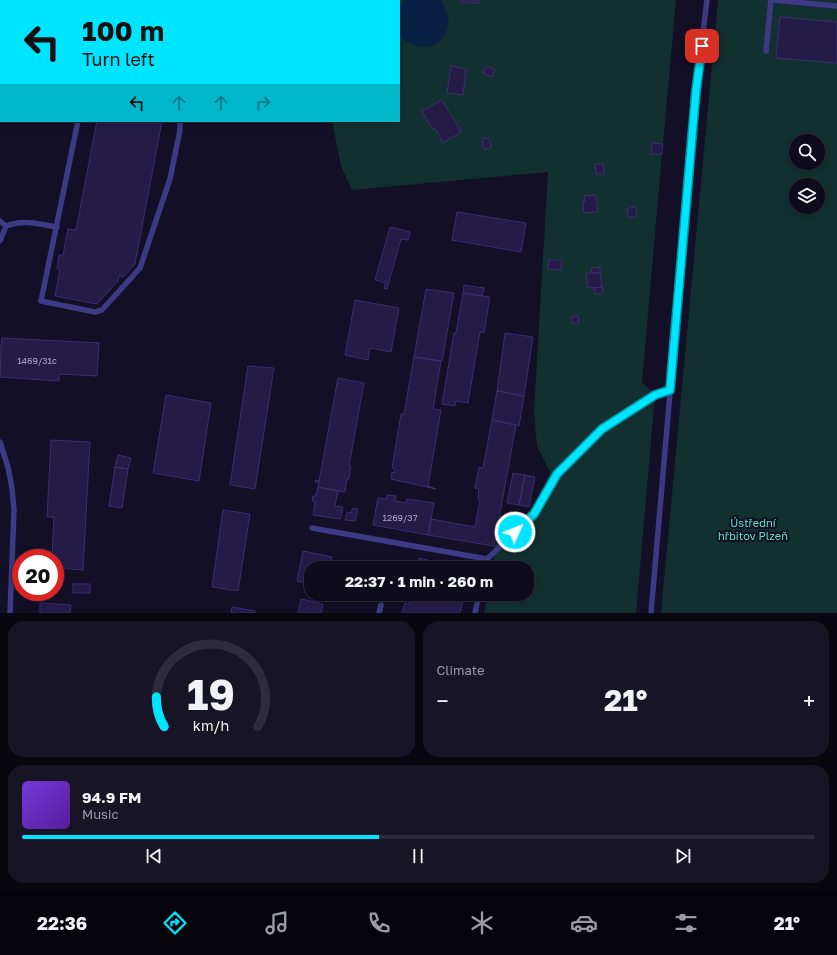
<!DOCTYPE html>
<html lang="en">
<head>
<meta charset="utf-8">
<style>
	:root { --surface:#0e0b1c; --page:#171425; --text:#f1f3f6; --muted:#9b9ba3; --line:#2e2b3b; --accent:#00e5ff }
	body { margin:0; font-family:"Golos Text",sans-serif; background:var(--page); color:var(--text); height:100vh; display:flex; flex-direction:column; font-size:15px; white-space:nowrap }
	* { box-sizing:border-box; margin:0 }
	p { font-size:13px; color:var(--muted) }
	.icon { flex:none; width:22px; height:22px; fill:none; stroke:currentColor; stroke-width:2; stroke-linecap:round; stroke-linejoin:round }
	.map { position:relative; height:613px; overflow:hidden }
	.details { display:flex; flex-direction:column; gap:8px; padding:8px; background:#08060f; flex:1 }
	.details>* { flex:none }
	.banner { position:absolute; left:0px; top:0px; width:400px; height:122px; box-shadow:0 2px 6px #0003,0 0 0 1px var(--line); background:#00e5ff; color:#111; overflow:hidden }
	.fabs { position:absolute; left:789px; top:134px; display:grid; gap:8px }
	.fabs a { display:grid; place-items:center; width:36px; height:36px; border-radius:50%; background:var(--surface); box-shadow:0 2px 6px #0003,0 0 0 1px var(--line); font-size:20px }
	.speed { position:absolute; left:12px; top:549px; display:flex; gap:8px; font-size:20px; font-weight:700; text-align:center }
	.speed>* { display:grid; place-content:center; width:52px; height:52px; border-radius:50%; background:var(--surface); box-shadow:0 2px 6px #0003,0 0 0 1px var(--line); line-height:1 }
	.speed .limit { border:6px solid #d22; background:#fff; color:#111 }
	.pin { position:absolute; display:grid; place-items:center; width:34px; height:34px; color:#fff; margin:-17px; border-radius:8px; box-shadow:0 2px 6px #0006 }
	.me { position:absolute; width:44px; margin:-22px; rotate:46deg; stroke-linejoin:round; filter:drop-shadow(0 0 3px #0008) }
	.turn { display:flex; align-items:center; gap:14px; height:84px; padding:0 16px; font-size:18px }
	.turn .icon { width:52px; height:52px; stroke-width:2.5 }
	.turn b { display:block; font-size:28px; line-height:34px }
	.lanes { display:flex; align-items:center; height:38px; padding:0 16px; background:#0003; justify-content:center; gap:20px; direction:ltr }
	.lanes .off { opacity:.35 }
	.big { font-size:30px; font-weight:700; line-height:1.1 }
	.details .card { flex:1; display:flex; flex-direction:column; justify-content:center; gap:6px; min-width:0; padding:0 14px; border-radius:16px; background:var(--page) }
	.details .dial { align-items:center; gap:0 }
	.dial svg { height:104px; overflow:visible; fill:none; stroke:var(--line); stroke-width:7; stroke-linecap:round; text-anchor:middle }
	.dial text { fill:var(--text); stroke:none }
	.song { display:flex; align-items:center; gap:12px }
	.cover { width:48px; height:48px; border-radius:6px; background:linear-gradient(135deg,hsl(260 70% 55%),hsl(270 70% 35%)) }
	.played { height:4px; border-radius:2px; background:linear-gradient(90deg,var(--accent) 45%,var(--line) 45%) }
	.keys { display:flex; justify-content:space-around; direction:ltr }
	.heat { display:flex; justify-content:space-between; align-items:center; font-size:22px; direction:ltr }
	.details .tiles { flex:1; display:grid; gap:8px; grid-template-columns:1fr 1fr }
	.card:last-child { grid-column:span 2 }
	.trip { position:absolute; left:304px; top:561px; width:230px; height:40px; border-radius:16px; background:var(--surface); box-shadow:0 2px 6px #0003,0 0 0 1px var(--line); font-weight:700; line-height:40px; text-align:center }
	.tabs { display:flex; height:64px; justify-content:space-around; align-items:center; background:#06040b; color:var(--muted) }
	.tabs .icon { width:28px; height:28px }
	.tabs .selected { color:var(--accent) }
	.tabs b { font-size:18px; color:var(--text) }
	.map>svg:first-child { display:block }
</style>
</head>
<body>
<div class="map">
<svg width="837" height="613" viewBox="0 0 837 613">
	<rect width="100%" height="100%" fill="#130f26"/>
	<path fill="#12302f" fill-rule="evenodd" d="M294 0H676L663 144 652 143 651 154H662L642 382 655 395 636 613H484L488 594H527V568H494V546L533 509 550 472 537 446 534 412 548 172 352 190 341 166 332 121H399V1Z
		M718 0H837V613H661ZM796 141H818V163H796ZM796 185H818V207H796Z"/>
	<path fill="#0a1f44" d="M405 0H440C464 28 432 62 406 41 403 39 400 35 399 32 399 29 399 25 399 22 399 12 398 8 405 0Z"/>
	<path fill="#241b47" stroke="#3b2d73" d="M462 0H479V3L461 2Z
		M780 17 837 22V63L776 58Z
		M451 66 466 69 463 95 447 93Z
		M486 66 495 70 492 77 483 73Z
		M442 100 461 132 443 143 435 128 432 129 422 111Z
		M97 121H162L135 264 123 277 119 276 118 281 97 304 55 296 60 269H57L59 255H63L68 229 76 230Z
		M489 138 491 148 484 149 482 139Z
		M652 143 663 144 662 154H651Z
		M595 164H603L604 174H596Z
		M596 195 598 212 584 213 583 202H585L584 196Z
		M633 207 636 208 637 217H628L627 209Z
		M457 212 526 223 521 252 452 240Z
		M390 227 410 232 408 240 401 239 387 289 384 288 386 283 375 280Z
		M549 260H562L561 270 548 269Z
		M600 267V273H592L591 268Z
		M592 273H600L602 287 588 288 586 274Z
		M464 285 484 288 482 296 463 293Z
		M602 287 603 293 595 294 594 288Z
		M426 289 454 293 442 361 414 357Z
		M463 293 490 297 484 333 480 332 468 403 456 401 455 406 442 404 454 333H456Z
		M355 300 399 308 391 352 370 348 368 360 345 355Z
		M578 316 579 323H572L571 317Z
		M505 333 533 337 524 396 497 391Z
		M2 338 99 343 97 376 59 374V381L0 377 1 351H0V347H1Z
		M414 357 441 361 433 409 441 410 428 486 436 489 391 479 392 472 394 473 395 469 392 468 401 414H404Z
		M248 366 274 368 255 489 230 485Z
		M338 378 364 383 349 466H351L349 479H347L345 492 318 487 319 482H315L316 480 319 481Z
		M497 391 524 396 519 426 492 420Z
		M166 395 211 403 199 481 153 473Z
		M492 420 516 425 494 546 428 535 431 519 475 527 480 500 478 499 479 489 475 488 479 467 483 468Z
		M51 440 90 442 83 570 57 568V570H55V558H52L54 517H47Z
		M118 455 131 458 128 469 115 467Z
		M115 467 128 469 122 508 109 506Z
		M513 473 525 475 519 505 507 503Z
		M525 475 535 477 529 507 519 505Z
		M318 487 338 491 335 506 343 507 340 519 313 515 315 501H312L313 496H316Z
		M387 495 396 496 395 501 406 503 407 499 434 503 428 535 373 525 378 498 386 499Z
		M353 508 358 509 355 521 345 520 347 512 351 513Z
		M223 510 250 514 238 591 212 587Z
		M303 551 332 557 330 568H311V584L297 581Z
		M419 558 460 568H413V565L417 566Z
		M73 584H90V593H73Z
		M411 594H465L460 613H402L405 603 409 604Z
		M301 599 323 604 321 613H298Z
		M40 603 71 605 70 613H40Z
		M232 607 255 611V613H231Z"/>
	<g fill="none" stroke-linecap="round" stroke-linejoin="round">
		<path stroke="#3d3a85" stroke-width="5.5" d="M773 0 837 6
			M766 51 771 0
			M78 121 41 301 95 312 102 310 140 268 170 179 180 130V121
			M0 221 6 226
			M0 241 6 226C24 219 38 224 57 227
			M0 442 8 467 12 488 14 510 10 613
			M312 528 487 559
			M485 568 487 559 534 514 557 474 603 429 655 395 670 390
			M379 613 381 605
			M475 613 479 594
			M651 613 696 91 707 0"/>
	</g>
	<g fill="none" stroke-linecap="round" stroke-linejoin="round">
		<g stroke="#0095a6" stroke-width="10">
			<path id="route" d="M515 532 534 514 557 474 602 429 655 395 670 390 696 91 702 46"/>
		</g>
		<use href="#route" stroke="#00e5ff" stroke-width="7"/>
	</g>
	<g text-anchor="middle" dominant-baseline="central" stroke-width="4" stroke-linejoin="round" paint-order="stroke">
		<g font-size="9" fill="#aca6d1">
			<text x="37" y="360">1469/31c</text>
			<text x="400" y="517">1269/37</text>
		</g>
		<g font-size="11" fill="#5fe0c0" stroke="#130f26">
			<text x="753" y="522">Ústřední<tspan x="753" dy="13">hřbitov Plzeň</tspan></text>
		</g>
	</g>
</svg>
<div class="fabs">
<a><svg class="icon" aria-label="search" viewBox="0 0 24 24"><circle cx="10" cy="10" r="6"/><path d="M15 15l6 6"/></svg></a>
<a><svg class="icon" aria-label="layers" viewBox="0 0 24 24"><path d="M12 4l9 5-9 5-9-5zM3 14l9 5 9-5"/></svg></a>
</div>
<div class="speed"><div class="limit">20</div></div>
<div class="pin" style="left:702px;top:46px;background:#d93025"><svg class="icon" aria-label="arrive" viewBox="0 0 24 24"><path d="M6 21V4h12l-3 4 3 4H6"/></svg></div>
<svg class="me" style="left:515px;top:532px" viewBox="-20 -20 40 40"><circle r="17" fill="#00e5ff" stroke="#fff" stroke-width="3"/><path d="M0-11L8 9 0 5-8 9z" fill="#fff"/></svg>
<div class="trip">22:37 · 1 min · 260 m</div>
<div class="banner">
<div class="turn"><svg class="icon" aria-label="left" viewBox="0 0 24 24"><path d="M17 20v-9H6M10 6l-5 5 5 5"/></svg><div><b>100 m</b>Turn left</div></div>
<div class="lanes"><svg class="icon" aria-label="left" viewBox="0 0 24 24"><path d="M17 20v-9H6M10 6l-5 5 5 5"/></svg><svg class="icon off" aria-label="ahead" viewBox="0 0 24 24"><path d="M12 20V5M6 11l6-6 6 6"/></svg><svg class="icon off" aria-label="ahead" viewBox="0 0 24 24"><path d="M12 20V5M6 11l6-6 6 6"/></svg><svg class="icon off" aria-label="right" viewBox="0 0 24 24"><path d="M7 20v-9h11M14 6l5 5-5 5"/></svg></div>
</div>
</div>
<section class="details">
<div class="tiles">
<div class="card dial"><svg viewBox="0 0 100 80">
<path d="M14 69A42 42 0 1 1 86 69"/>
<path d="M14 69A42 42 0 0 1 8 46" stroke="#00e5ff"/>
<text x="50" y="56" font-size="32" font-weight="700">19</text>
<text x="50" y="72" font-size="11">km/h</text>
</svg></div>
<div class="card"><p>Climate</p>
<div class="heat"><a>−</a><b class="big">21°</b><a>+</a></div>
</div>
<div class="card">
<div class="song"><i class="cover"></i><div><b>94.9 FM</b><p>Music</p></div></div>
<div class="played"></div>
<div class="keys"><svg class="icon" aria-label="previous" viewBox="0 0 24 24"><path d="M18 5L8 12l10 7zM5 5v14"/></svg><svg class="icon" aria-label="pause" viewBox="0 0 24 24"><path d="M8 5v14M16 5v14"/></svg><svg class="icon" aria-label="next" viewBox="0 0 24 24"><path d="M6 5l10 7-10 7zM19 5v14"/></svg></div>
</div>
</div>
</section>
<nav class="tabs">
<b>22:36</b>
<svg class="icon selected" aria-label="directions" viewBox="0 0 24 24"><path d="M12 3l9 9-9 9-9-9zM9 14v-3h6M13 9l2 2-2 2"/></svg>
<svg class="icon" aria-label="music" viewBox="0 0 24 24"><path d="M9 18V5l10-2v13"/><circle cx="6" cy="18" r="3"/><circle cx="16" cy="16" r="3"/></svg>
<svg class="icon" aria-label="phone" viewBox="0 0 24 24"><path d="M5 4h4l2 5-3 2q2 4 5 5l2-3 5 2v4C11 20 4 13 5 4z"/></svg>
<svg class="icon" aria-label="climate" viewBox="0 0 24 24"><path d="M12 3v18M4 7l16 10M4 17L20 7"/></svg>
<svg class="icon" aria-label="car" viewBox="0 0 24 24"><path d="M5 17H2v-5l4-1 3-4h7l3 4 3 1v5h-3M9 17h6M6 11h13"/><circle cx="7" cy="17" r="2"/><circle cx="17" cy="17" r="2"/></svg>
<svg class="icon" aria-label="filters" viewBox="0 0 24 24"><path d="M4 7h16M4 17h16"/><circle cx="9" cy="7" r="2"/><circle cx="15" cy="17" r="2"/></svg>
<b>21°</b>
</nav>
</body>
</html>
